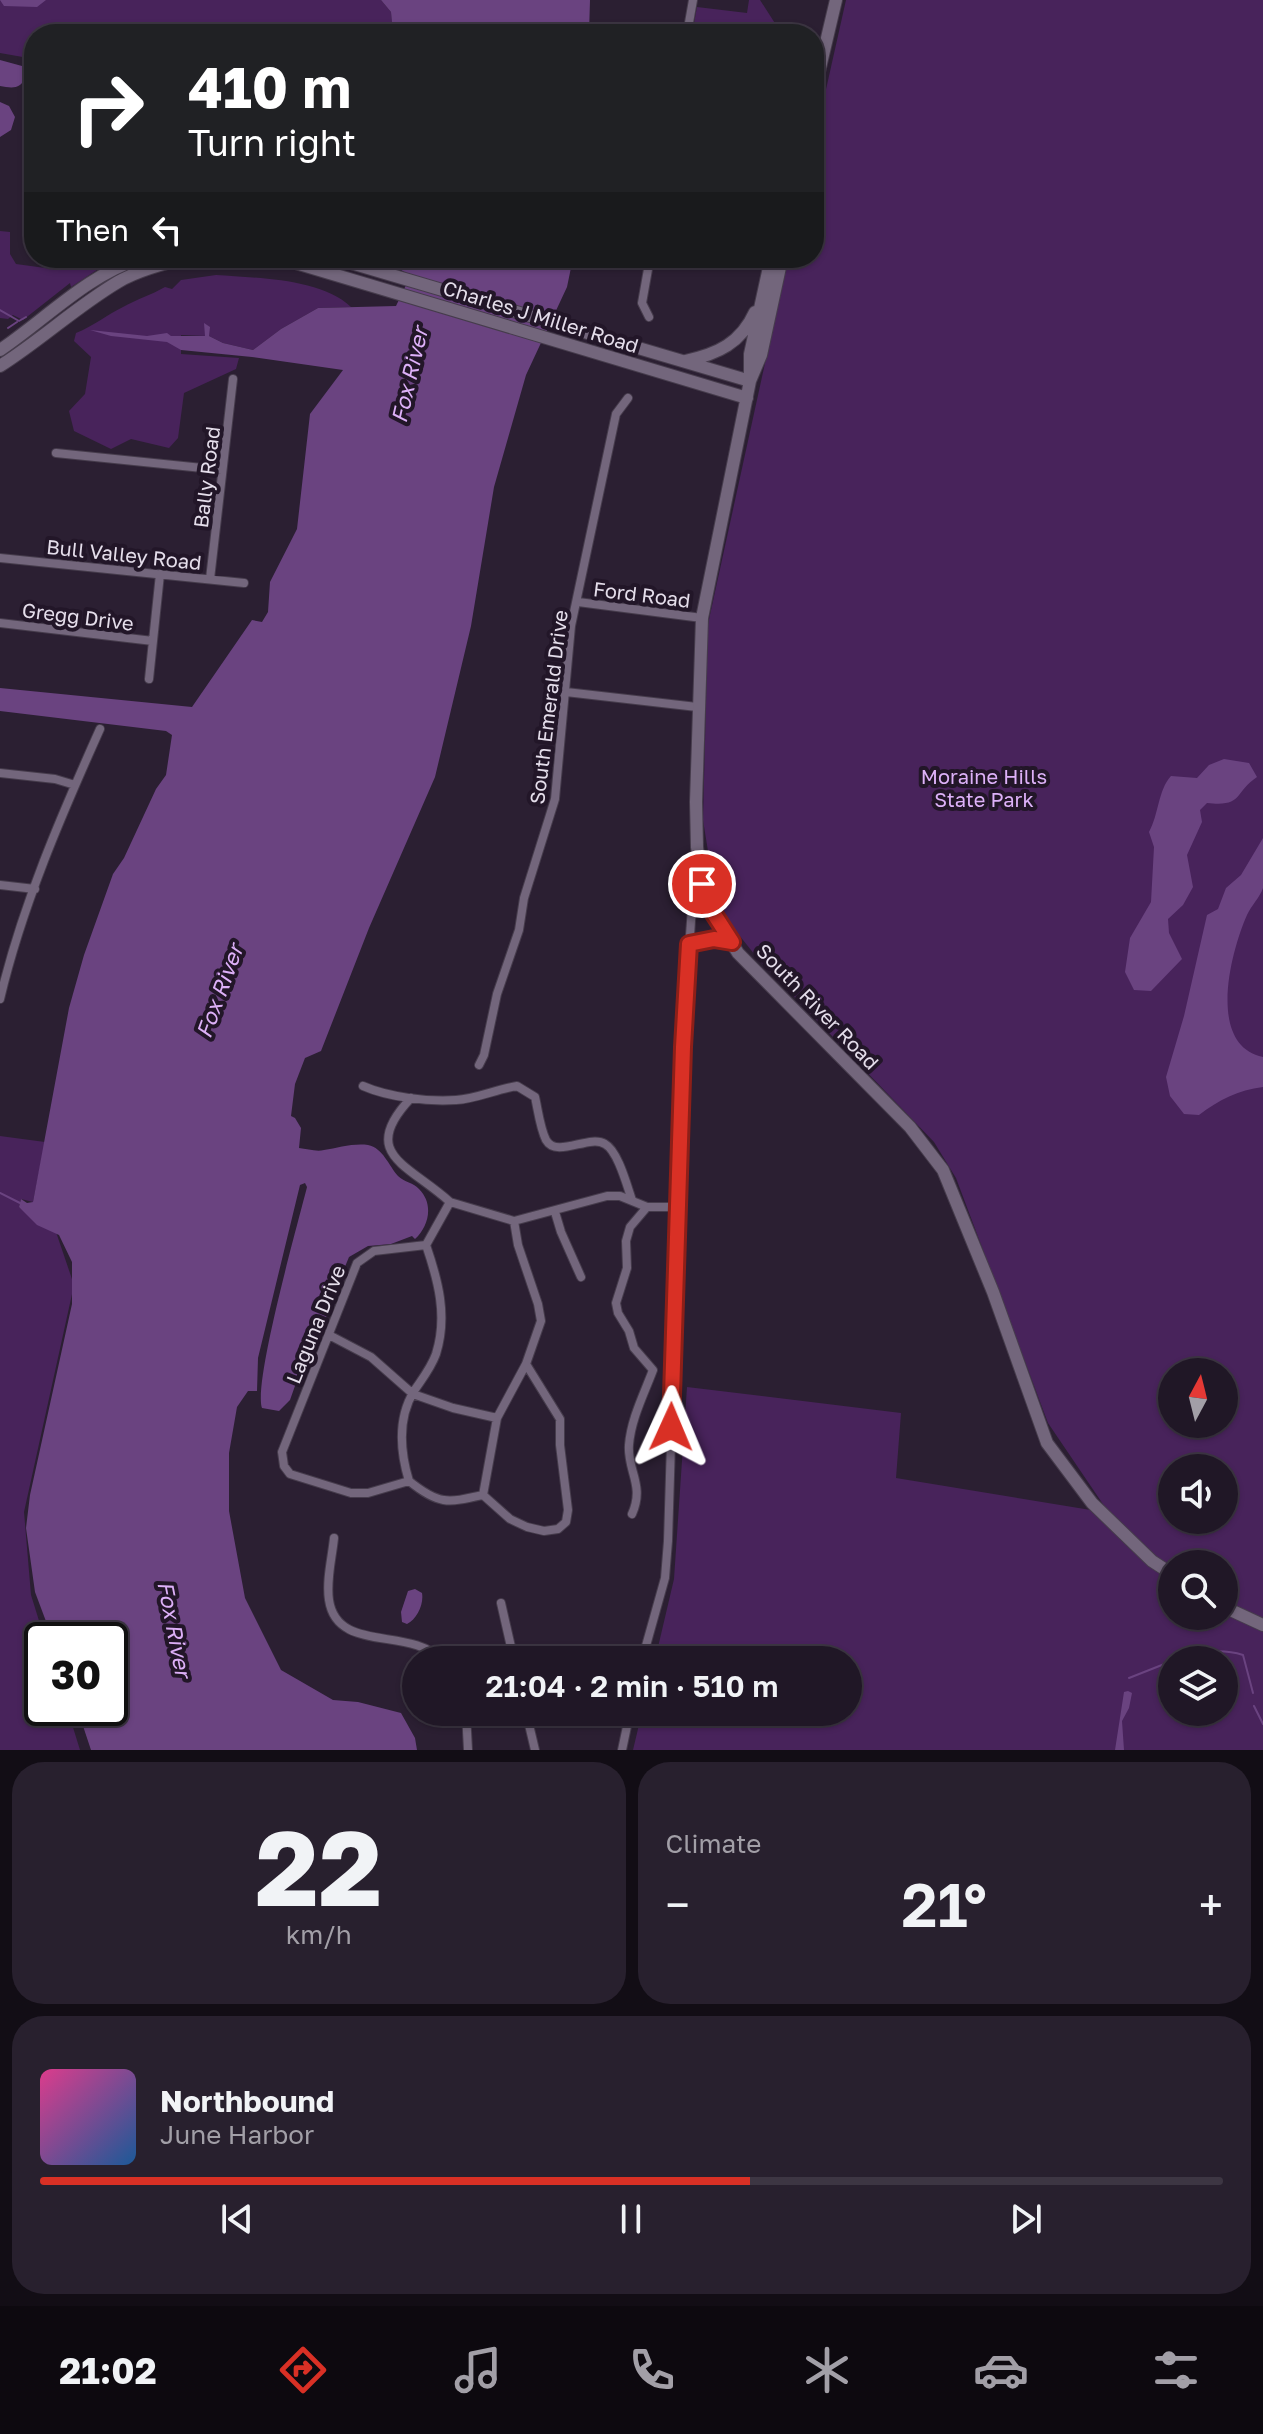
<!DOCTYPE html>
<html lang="en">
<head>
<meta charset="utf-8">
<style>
	:root { --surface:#201726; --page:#28202e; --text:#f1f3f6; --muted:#a29fa7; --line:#3d3643; --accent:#d93025 }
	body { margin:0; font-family:"Golos Text",sans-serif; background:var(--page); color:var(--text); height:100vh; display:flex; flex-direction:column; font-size:30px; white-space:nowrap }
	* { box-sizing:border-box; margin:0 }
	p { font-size:26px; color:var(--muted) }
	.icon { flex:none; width:44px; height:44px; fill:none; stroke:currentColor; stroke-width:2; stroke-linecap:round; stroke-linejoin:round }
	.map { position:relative; height:1750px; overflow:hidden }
	.panel { display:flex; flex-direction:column; gap:12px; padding:12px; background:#120d15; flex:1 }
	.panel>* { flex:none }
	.guide { position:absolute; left:24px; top:24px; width:800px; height:244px; border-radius:32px; box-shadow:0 2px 6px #0004,0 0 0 2px var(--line); background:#202124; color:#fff; overflow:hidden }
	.needle { width:52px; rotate:7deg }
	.controls { position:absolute; left:1158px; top:1358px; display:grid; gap:16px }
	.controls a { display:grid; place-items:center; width:80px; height:80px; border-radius:50%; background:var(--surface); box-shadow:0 2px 6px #0004,0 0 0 2px var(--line); font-size:40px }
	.speed { position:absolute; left:24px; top:1622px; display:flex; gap:16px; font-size:40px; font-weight:700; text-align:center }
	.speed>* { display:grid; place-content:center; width:104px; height:104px; border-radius:50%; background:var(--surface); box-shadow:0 2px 6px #0004,0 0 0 2px var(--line); line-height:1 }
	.speed .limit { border:4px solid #111; border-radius:12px; background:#fff; color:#111 }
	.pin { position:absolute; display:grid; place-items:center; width:68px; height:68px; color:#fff; margin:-34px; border:4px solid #fff; border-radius:50%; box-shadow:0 2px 8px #0007 }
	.me { position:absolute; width:88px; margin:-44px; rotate:1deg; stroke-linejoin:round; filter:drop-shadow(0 0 6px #0008) }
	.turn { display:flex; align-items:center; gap:28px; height:168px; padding:0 32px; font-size:36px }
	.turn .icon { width:104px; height:104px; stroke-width:2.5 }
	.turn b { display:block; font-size:56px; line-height:68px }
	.then { display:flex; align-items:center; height:76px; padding:0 32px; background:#0003; gap:16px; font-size:30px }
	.big { font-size:60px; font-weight:600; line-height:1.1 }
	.panel .card { flex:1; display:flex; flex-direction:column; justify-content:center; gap:12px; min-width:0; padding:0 28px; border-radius:32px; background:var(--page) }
	.panel .dial { align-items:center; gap:0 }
	.dial b { font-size:104px; line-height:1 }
	.song { display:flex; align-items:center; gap:24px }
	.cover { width:96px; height:96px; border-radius:12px; background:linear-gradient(135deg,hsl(330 70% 55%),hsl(210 70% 35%)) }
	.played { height:8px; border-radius:4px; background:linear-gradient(90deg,var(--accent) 60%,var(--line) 60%) }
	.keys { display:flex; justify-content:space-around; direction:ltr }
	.heat { display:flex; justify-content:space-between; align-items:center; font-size:44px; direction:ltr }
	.panel .tiles { flex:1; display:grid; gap:12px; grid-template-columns:1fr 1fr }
	.card:last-child { grid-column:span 2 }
	.trip { position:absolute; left:402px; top:1646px; width:460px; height:80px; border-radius:40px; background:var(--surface); box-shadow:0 2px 6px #0004,0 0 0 2px var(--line); font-weight:600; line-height:80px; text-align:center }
	.menu { display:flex; height:128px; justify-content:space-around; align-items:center; background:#0d090f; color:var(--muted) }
	.menu .icon { width:56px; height:56px }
	.menu .active { color:var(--accent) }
	.menu b { font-size:36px; color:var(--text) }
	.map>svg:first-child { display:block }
</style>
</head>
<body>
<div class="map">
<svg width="1263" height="1750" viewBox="0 0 1263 1750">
	<rect width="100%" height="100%" fill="#2b1f32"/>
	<path fill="#48235b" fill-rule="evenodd" d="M0 0H381L391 12 393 34H34V59L0 53Z
		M749 0H760L778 28 766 34H692L697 7 747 13Z
		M846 0H1263V1750H633L642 1712H848V1660H655L674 1579 687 1387 901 1413 896 1478 1109 1513 1048 1423 956 1178 934 1142 759 960 727 920 712 876 703 820 708 624 788 258H814V143ZM1172 1372H1224V1424H1172ZM1172 1468H1224V1520H1172ZM1172 1564H1224V1616H1172ZM1172 1660H1224V1712H1172Z
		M0 231 10 232V254L16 264 60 270 62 258H115L71 287 70 283 23 320 13 315 8 319 0 318Z
		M216 275C256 278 321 278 351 307L318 308 281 329 253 350 223 343 209 336 206 329 205 336 181 335V354L239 358 236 369 184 393 178 438 169 448 131 439 111 449 74 431 69 411 85 394 91 357 74 341 76 333C94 326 106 315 123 307 137 299 151 295 165 287L172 289 181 280Z
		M0 1136 45 1142 33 1202 21 1199 19 1207 42 1225 56 1232 74 1285 24 1512 31 1595 45 1640H42V1708H67L80 1750H0Z"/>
	<path fill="#6a4380" d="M0 0H46L37 7 4 6Z
		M381 0H590L589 34H393L391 12Z
		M0 60 22 66 25 77C21 90 11 88 0 86Z
		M0 102 9 106 15 117 11 130 0 137Z
		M380 258H573L567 287 526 375 494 487 471 626 435 777 369 928 321 1051 305 1058 295 1084 291 1116 295 1118 301 1128 299 1148C307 1149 317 1152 324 1150 338 1148 353 1143 368 1145 383 1148 389 1166 398 1176 404 1182 414 1183 419 1189 434 1204 429 1226 415 1239L412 1236 391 1244 368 1246 349 1257 330 1303 325 1322 302 1366 290 1400 279 1411 262 1408C253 1383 298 1223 307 1187L305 1183 300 1185 258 1358 257 1391H248L237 1407 229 1453V1511L245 1598 281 1670 333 1700 358 1702 401 1713 415 1738 417 1750H91L77 1708H110V1640H53L35 1592 26 1528 30 1495 72 1304V1262L59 1235 37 1225 19 1207 21 1199 27 1203 33 1202 69 1008 84 955 113 874 124 858 156 789 166 775 172 735 166 731 0 711V688L192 707 252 620 262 622 268 612 270 582 297 529 310 414 343 370 252 357 181 350 167 342 111 336 90 330 147 336 167 333 171 336H205L204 323 210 327 209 336 223 343 253 350 281 329 318 308 396 306 407 283 408 274Z
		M1224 759 1249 763 1257 777C1233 793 1244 807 1207 803L1200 810 1202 822 1187 855 1193 887 1183 905 1168 919 1169 933 1182 959 1151 991 1134 990 1125 972 1130 938 1151 902 1154 847 1149 832C1159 814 1158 790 1171 776L1197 778 1209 765Z
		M1263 838C1263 850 1263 877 1263 888 1260 897 1251 906 1247 915 1231 951 1206 1045 1263 1057V1087C1238 1090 1219 1100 1199 1115L1184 1114 1170 1096 1166 1077 1184 1016 1207 915 1218 909 1226 888 1241 875Z
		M415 1589 422 1593C424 1604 417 1619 407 1624L402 1622 401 1612 408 1591Z
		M1128 1691 1132 1693 1129 1708 1122 1721 1124 1750H1115L1124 1692Z"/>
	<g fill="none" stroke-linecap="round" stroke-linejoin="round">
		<path stroke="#6a4380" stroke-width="2" d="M0 310 19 321 26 317
			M8 328 17 322
			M0 1193 20 1203
			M1174 1660C1196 1652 1221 1648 1243 1655L1253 1693
			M1129 1678 1172 1661
			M1254 1706 1263 1724"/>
		<g stroke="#463c4c" stroke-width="10">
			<path id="street" d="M687 34 693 0
				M649 317 642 303 650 258
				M56 453 222 470
				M0 558 244 583
				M210 579 233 379
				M578 602 702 618
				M0 623 153 641
				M149 679 160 574
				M566 692 697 707
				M0 773 55 779 75 785
				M0 885 35 889
				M689 944 714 939 731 942
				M0 999C22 906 61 816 100 729
				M479 1065 484 1055 497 994 519 930 524 898 555 799 571 626 616 414 628 398
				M363 1086C388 1097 428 1102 456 1100 476 1099 497 1089 517 1086L535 1097C538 1110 540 1128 546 1140 557 1159 589 1134 605 1144 618 1151 627 1186 632 1200
				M450 1202 514 1221 607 1196H620L647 1207H678
				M555 1212 561 1232 581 1277
				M329 1335 371 1357 413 1394 453 1408 497 1418
				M409 1481 368 1493H351L290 1474 284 1466 282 1452 357 1263 374 1251 426 1245 450 1202C408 1164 358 1154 411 1098
				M409 1481C400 1451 397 1419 414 1391 422 1379 431 1368 436 1354 448 1316 438 1280 426 1245
				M409 1481C439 1505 447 1503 483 1495
				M483 1495 497 1418 526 1364 541 1321 538 1304 518 1245 514 1221
				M483 1495 510 1519 527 1527 544 1531 558 1529 566 1522 568 1510 560 1445V1419L526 1364
				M632 1514C645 1485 627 1471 629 1445 631 1419 644 1394 653 1370L634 1348 629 1331 618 1313 616 1303 627 1268 626 1241 630 1227 647 1207
				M334 1538C332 1558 326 1580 329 1600 337 1654 411 1626 441 1660
				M501 1603 514 1660
				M642 1660 665 1578 668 1541 684 1021 695 864
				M466 1712 468 1750
				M526 1712 535 1750
				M622 1750 630 1712"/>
		</g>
		<g stroke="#463c4c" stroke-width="14">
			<path id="secondary" d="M814 93 836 0
				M279 258 747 398
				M334 258 750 381
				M782 258 761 355 750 381 702 618 696 802 697 847 702 884 714 914 738 953 910 1127 943 1170 993 1292 1047 1443 1092 1503 1152 1561 1172 1574
				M0 350C46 319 87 275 141 258
				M685 361C718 354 741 343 755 312
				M0 366C41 340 76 307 118 282 139 270 165 263 189 258
				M750 374V354L771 258
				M1224 1607 1263 1625"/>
		</g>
		<use href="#street" stroke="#73667c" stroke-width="8"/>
		<use href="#secondary" stroke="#73667c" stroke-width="12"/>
	</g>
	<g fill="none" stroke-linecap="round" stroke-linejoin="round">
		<g stroke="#8d1f18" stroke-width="20">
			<path id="route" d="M671 1427 683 1047 689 944 714 939 732 942 714 914 702 884"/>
		</g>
		<use href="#route" stroke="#d93025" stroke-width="14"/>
	</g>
	<g text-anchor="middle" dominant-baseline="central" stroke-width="8" stroke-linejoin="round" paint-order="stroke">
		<g font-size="20" fill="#e5deeb" stroke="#221628">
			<text transform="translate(541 316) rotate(17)">Charles J Miller Road</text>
			<text transform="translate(206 477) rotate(-83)">Bally Road</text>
			<text transform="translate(124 554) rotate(6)">Bull Valley Road</text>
			<text transform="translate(642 594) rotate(7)">Ford Road</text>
			<text transform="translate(78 616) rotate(7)">Gregg Drive</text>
			<text transform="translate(548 707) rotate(-83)">South Emerald Drive</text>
			<text transform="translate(818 1006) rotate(46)">South River Road</text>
			<text transform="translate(315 1324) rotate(-68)">Laguna Drive</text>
		</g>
		<g font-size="20" fill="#ddb1f8" stroke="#221628">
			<text x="984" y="776">Moraine Hills<tspan x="984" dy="23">State Park</tspan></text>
		</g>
		<g font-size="22" font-style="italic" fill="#ddb0f8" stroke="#221628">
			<text transform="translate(409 375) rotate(-77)">Fox River</text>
			<text transform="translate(219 991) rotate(-70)">Fox River</text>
			<text transform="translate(175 1629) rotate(79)">Fox River</text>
		</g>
	</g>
</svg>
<div class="controls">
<a><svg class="needle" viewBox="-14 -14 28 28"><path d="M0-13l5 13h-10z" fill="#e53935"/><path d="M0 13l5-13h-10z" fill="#a29fa7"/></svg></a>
<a><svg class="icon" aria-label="sound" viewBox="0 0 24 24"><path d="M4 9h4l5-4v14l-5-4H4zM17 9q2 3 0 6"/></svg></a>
<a><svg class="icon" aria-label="search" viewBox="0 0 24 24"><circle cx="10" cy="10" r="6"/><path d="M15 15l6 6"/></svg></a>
<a><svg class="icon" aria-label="layers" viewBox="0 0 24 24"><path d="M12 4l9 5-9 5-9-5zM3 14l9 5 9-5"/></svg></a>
</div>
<div class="speed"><div class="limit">30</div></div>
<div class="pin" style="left:702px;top:884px;background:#d93025"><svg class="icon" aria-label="arrive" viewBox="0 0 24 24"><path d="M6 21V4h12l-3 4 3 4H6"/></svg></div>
<svg class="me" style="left:671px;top:1427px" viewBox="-20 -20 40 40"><path d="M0-17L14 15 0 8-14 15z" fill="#d93025" stroke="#fff" stroke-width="4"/></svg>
<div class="trip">21:04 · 2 min · 510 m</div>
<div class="guide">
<div class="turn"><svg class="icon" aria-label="right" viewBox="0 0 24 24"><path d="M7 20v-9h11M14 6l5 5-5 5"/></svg><div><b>410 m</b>Turn right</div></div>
<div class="then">Then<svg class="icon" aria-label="left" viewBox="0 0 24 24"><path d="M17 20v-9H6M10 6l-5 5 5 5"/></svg></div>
</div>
</div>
<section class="panel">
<div class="tiles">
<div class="card dial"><b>22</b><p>km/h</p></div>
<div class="card"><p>Climate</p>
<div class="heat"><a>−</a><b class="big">21°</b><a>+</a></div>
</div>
<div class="card">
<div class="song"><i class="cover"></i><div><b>Northbound</b><p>June Harbor</p></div></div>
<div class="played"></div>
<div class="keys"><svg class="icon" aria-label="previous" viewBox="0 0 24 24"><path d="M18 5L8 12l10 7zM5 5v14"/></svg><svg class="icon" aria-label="pause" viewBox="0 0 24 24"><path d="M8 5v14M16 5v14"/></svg><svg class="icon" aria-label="next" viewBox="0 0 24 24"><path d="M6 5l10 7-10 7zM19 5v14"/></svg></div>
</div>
</div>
</section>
<nav class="menu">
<b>21:02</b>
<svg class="icon active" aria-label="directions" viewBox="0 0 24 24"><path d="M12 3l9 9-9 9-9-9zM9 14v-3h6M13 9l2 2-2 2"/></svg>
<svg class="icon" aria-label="music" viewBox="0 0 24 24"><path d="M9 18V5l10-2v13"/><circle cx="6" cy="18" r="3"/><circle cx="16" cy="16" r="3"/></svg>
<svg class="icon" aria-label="phone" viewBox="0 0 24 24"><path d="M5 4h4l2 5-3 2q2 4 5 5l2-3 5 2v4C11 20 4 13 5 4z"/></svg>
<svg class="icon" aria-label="climate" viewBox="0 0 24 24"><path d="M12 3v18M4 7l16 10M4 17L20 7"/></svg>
<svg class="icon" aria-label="car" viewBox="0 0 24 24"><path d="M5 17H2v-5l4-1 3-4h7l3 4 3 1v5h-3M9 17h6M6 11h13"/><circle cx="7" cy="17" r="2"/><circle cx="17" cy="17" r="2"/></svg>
<svg class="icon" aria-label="filters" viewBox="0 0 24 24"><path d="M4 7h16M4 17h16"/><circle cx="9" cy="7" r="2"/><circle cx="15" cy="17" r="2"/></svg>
</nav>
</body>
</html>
